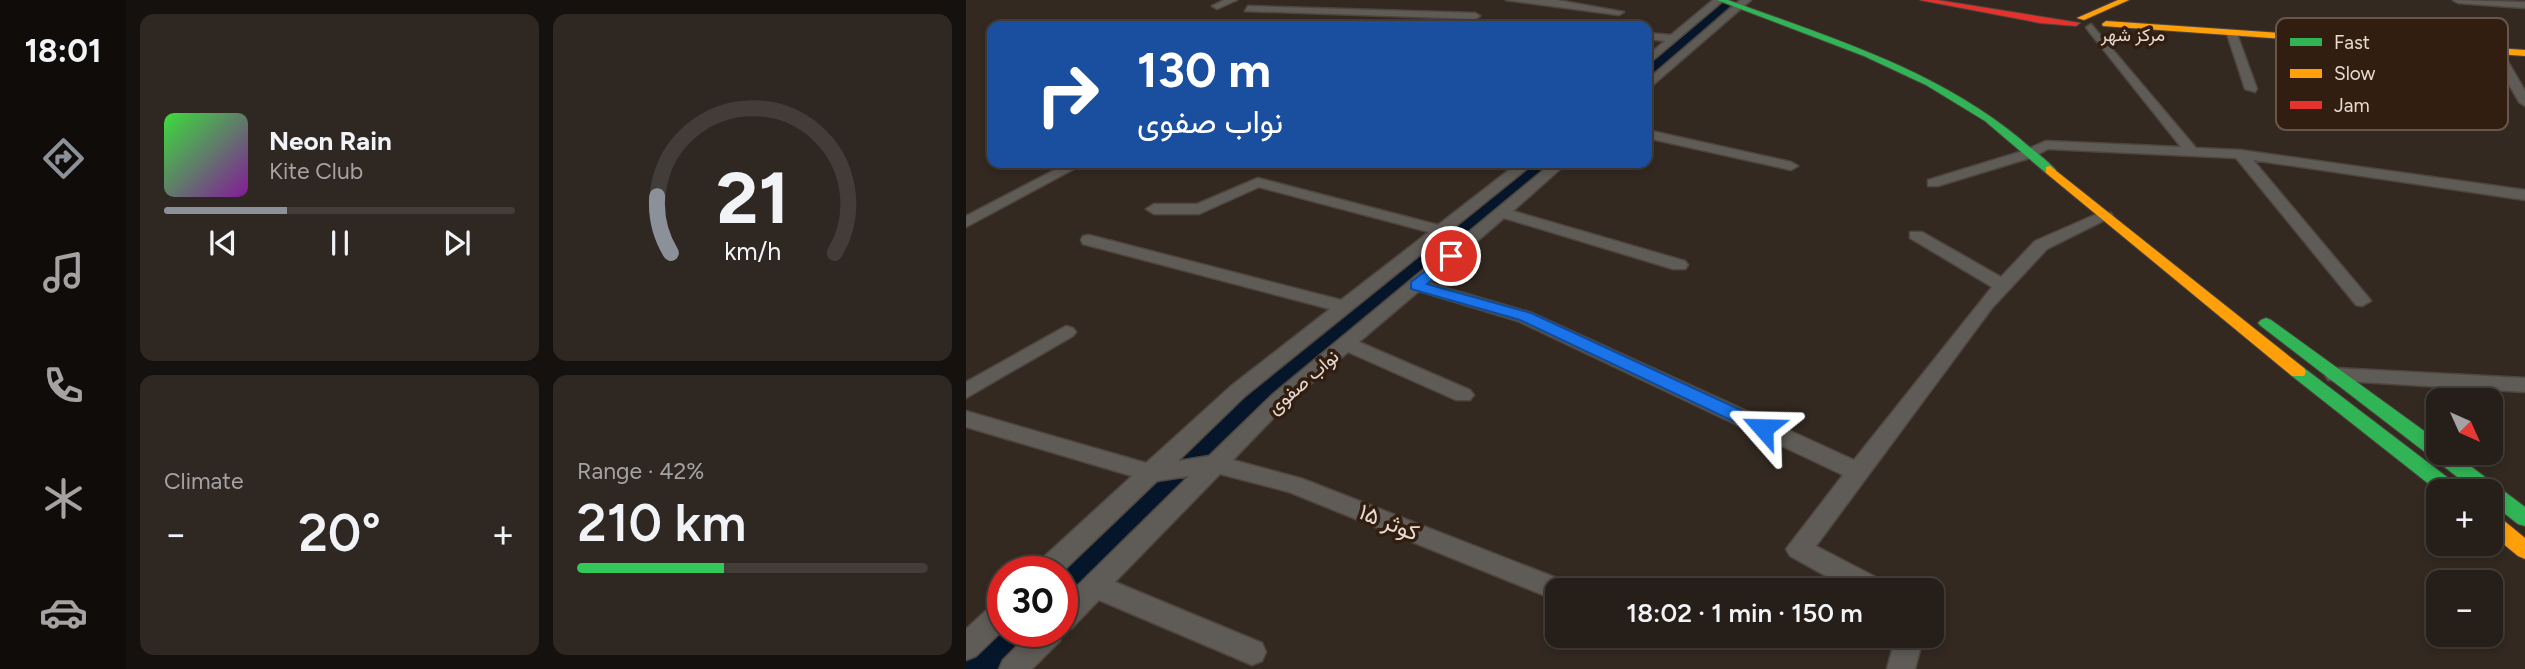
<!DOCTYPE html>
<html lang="en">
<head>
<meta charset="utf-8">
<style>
	:root { --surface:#261f19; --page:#2e2722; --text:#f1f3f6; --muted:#a4a2a2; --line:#423d38; --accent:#8c9099 }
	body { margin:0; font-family:Figtree,Vazirmatn,sans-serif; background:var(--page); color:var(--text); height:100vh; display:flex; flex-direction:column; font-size:26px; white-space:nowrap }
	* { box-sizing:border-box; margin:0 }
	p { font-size:23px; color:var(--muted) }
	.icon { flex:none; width:38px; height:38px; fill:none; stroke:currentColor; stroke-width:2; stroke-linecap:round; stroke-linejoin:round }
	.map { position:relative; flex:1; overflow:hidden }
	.panel { display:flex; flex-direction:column; gap:14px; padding:14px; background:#15110e; width:840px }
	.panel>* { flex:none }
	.guide { position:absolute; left:21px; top:21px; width:665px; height:147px; border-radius:14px; box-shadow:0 4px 10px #0003,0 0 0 2px var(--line); background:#1a4fa0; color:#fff; overflow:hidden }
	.needle { width:46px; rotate:135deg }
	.tools { position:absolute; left:1460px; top:388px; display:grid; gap:14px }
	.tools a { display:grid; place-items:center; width:77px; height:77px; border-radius:14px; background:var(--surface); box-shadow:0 4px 10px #0003,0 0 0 2px var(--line); font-size:35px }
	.speed { position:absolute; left:21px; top:556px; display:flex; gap:14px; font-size:35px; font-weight:700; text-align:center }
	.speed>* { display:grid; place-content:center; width:91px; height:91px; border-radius:50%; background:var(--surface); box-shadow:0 4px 10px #0003,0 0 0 2px var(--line); line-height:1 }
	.speed .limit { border:10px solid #d22; background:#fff; color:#111 }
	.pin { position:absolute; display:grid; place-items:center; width:60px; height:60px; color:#fff; margin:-30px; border:4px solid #fff; border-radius:50%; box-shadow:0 2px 7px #0007 }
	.me { position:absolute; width:77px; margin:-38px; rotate:295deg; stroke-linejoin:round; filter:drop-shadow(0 0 5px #0008) }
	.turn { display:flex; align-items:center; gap:24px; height:147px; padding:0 35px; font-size:32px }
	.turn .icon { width:91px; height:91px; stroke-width:2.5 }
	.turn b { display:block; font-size:49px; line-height:60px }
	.big { font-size:52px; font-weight:600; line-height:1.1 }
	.panel .widget { flex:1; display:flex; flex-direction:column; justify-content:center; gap:10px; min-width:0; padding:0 24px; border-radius:14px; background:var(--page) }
	.panel .dial { align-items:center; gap:0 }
	.dial svg { height:182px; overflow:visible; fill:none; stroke:var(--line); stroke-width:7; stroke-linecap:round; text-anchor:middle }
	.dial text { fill:var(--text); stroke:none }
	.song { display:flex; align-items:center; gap:21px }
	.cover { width:84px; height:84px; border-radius:10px; background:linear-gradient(135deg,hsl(120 70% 55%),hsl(290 70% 35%)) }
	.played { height:7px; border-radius:4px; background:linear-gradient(90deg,var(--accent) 35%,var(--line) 35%) }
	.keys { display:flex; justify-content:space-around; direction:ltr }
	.heat { display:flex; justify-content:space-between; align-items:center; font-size:38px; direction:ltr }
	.charge { height:10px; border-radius:5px; background:linear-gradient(90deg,#34c759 42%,var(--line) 0) }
	.panel .tiles { flex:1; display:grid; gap:14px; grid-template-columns:repeat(2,1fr) }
	.trip { position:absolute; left:579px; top:578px; width:399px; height:70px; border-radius:14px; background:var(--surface); box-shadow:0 4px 10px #0003,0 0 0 2px var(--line); font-weight:600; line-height:70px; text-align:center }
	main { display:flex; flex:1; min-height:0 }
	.tab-bar { display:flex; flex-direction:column; width:126px; justify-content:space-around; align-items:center; background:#0f0c0a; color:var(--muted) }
	.tab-bar .icon { width:49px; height:49px }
	.tab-bar .active { color:var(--accent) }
	.tab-bar b { font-size:32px; color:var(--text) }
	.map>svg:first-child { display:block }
</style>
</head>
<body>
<main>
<nav class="tab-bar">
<b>18:01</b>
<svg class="icon active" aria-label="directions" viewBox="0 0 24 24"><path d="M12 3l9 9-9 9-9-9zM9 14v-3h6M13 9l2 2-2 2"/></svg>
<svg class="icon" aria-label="music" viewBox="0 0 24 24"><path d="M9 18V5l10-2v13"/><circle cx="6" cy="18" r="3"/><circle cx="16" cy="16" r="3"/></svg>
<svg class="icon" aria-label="phone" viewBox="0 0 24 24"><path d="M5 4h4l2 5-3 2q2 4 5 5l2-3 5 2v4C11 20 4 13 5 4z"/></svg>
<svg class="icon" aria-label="climate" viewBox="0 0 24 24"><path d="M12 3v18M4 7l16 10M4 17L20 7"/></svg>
<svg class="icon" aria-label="car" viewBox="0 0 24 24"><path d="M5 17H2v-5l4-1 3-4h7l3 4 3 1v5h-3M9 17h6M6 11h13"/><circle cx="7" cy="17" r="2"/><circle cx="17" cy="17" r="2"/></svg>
</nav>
<section class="panel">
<div class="tiles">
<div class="widget">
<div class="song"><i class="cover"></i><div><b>Neon Rain</b><p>Kite Club</p></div></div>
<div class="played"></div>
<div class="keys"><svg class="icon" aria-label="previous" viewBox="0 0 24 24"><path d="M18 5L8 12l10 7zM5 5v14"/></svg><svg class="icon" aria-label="pause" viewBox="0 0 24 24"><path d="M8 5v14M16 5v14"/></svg><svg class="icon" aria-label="next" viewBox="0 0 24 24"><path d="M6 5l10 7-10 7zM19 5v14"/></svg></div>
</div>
<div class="widget dial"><svg viewBox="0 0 100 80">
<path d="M14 69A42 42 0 1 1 86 69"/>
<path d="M14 69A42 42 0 0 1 8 44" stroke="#8c9099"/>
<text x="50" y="56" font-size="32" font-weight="700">21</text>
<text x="50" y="72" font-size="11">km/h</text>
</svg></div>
<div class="widget"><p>Climate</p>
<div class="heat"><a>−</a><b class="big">20°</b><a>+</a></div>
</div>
<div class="widget"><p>Range · 42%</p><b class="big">210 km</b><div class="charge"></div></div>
</div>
</section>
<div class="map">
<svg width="1559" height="669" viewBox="0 0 1559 669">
	<rect width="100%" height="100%" fill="#332921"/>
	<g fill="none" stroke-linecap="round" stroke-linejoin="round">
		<path fill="#05152a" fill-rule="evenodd" d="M757 0 768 2 686 76 681 77V66Z
			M565 163H585L301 401 108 596 96 600V572H88L283 389Z
			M36 621 37 632H67L62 643 36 669H0V655Z"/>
		<g stroke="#4e453f" stroke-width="3">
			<path id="street" d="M258 0H271L251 9 246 6Z
				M540 0H591L658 12 653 15Z
				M747 0H758L681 65V56L699 41 681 39V33L705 35Z
				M774 0H785L681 90V80Z
				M1487 0 1559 2V8L1492 3Z
				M282 6 509 13 514 16 509 19 279 11Z
				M1125 24 1230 148 1274 150 1559 190V200L1287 160 1402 297 1405 301 1396 306 1390 305 1270 158 1082 149 1067 157 972 186H962V180L1057 151 1080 141 1215 147 1121 29 1120 27Z
				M1266 31 1271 34 1291 89 1289 92 1279 89 1261 34Z
				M1531 50 1537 53 1559 91V106L1553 102 1525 53Z
				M681 130 825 162 832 166 825 170 681 138Z
				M102 163H119L0 227V216Z
				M552 163H568L279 396 212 461 243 456 306 395 586 163H601L547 211 719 261 722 265 719 269H707L538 218 463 283 566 313 888 460 1026 287 944 238V232H956L1035 277 1069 241 1133 213H1145L1147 216 1081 249 1026 308 850 546 919 582 923 590H885L824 556 820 549 877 475 552 321 453 291 393 342 504 390 508 395 504 400H490L382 352 320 405 267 460 337 479 601 582 605 590H592V601L323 492 254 474 149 582 296 643 300 652 296 661 286 665 133 600 106 628 97 631 94 641 66 669H33L37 660 65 632H96V601L223 476 191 481 96 572H66L70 564 166 476 0 427V411L180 463 265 386 364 309 117 244 115 240 117 236 123 235 375 300 463 232 293 187 233 214H188L180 209 188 204H231L292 178 472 225Z
				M100 326 107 328 110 332 107 336 0 398V382Z
				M1369 368 1559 378V392L1362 380 1359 375 1362 370Z
				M37 600V630L10 656 0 660V629L27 604Z
				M930 635H958L949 669H921Z"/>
		</g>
		<g stroke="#4e453f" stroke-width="2">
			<path id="fast" d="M751 0H762C863 37 969 69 1053 138 1065 149 1079 158 1090 170L1088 173H1080L1019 121 960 85 898 56Z
				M1300 318 1305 320 1472 441V453H1487L1559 507V526L1552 524 1524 502V492H1511L1295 326 1292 323 1295 320Z
				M1332 367 1338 368 1494 487 1497 492H1473L1326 376 1324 372Z"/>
		</g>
		<g stroke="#4e453f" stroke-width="2">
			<path id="slow" d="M1152 0H1163L1118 20 1111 18Z
				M1140 21 1559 50V56L1137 26 1136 24Z
				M1084 166 1338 368 1340 372 1338 376H1326L1080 173V167Z
				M1524 513 1531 515 1559 538V559L1552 556 1524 533Z"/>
		</g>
		<g stroke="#4e453f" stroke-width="2">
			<path id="jam" d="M954 0H971L1114 23 1110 26 1074 23Z"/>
		</g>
		<use href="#street" fill="#5f5b57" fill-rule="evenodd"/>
		<use href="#fast" fill="#30b455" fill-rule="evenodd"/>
		<use href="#slow" fill="#ff9f0a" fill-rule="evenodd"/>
		<use href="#jam" fill="#e5322d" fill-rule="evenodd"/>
	</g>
	<path fill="#1a73e8" stroke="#114b97" stroke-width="2" d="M485 252 492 256 490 259 461 284 565 313 803 423 806 428 797 434 790 432 554 320 445 289V282Z"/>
	<g text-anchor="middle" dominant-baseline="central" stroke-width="7" stroke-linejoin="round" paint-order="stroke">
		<g font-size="18" fill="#e7dad1" stroke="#311e10">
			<text x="1167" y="35">مرکز شهر</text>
		</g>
		<g font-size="19" fill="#e7dad1" stroke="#311e10">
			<text transform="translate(337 382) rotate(-41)">نواب صفوی</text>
		</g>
		<g font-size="23" fill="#e7dad1" stroke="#311e10">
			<text transform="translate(423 522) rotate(22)">کوثر ۱۵</text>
		</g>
	</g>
	<rect x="1310" y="18" width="232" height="112" rx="10" fill="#311e10" stroke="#68564a" stroke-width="2"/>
	<rect x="1324" y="38" width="32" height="8" fill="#30b455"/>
	<rect x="1324" y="69" width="32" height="9" fill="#ff9f0a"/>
	<rect x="1324" y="101" width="32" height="8" fill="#e5322d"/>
	<g font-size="19" fill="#e7dad1">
		<text x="1368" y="49">Fast</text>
		<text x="1368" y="80">Slow</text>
		<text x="1368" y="112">Jam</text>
	</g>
</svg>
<div class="tools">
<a><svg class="needle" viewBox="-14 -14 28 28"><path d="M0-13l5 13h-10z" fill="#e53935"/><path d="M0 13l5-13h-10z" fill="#a4a2a2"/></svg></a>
<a>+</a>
<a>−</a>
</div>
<div class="speed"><div class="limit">30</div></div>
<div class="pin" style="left:485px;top:256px;background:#d93025"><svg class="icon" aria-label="arrive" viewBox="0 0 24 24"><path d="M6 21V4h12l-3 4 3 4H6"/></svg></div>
<svg class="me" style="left:797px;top:428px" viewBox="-20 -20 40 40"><path d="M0-17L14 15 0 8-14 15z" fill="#1a73e8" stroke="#fff" stroke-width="4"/></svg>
<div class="trip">18:02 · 1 min · 150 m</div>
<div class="guide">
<div class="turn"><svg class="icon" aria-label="right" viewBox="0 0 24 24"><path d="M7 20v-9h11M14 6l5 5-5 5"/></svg><div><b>130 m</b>نواب صفوی</div></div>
</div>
</div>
</main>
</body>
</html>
